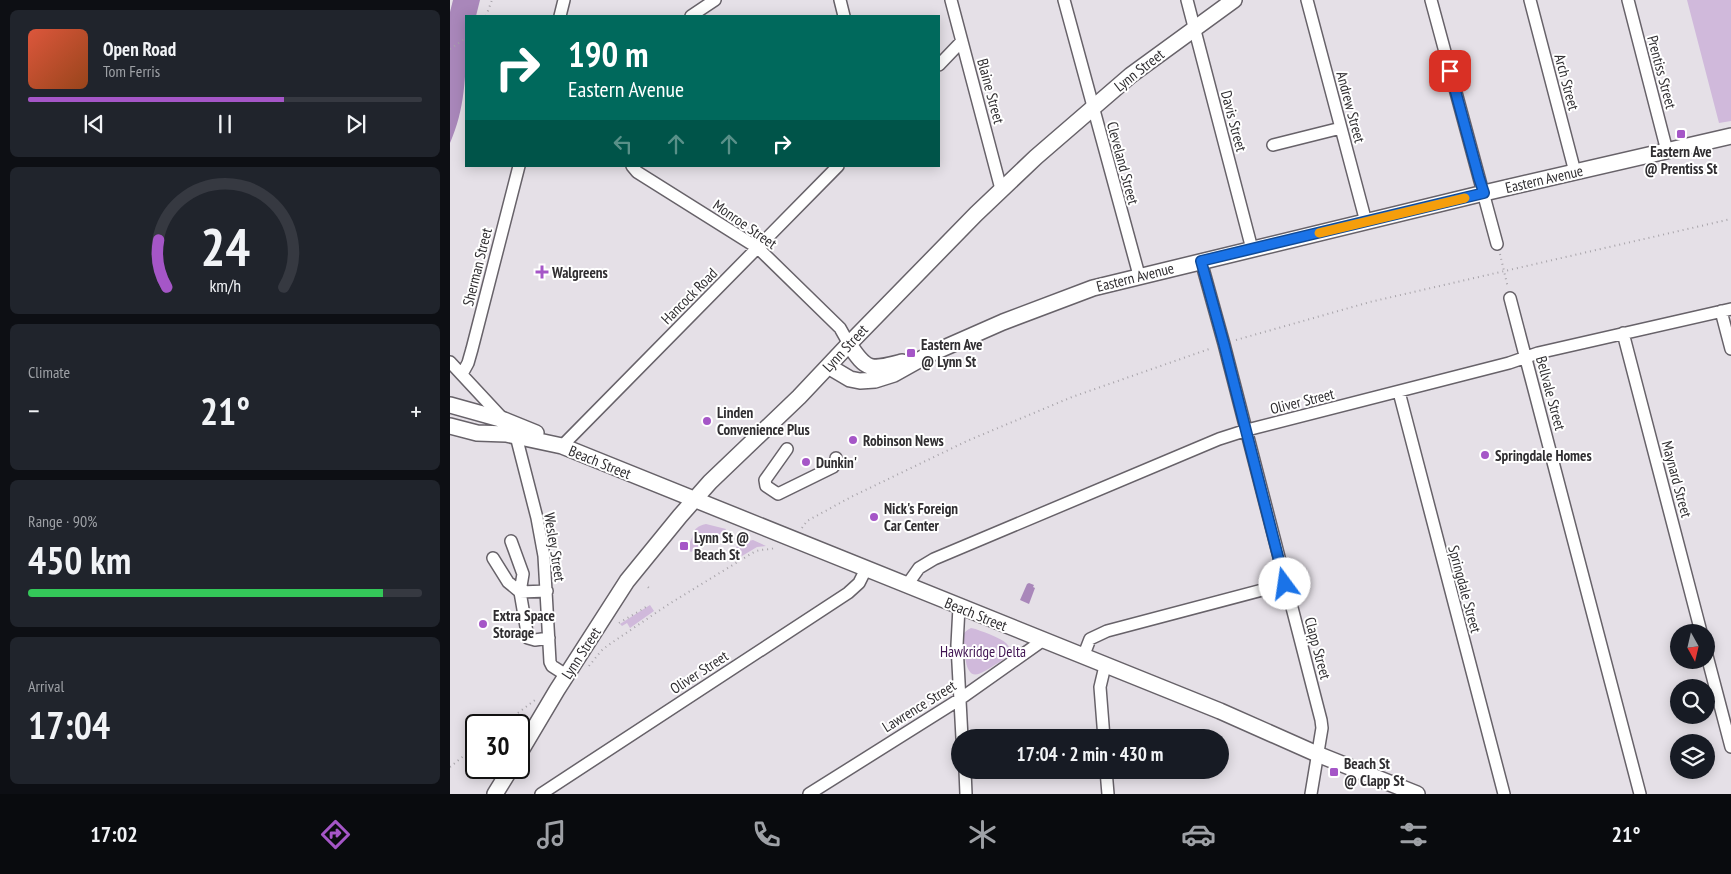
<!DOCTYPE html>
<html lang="en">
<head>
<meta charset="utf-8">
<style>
	:root { --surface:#171b24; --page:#20242c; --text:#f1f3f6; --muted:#9ea1a6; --line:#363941; --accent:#a556c7 }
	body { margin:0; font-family:"PT Sans Narrow",sans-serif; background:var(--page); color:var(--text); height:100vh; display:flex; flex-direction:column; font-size:19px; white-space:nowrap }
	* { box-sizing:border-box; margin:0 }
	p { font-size:16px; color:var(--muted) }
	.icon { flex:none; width:28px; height:28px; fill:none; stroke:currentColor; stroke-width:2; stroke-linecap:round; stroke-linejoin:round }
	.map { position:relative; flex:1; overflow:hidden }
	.drawer { display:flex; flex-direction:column; gap:10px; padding:10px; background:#0d0f14; width:450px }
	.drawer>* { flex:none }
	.guide { position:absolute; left:15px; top:15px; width:475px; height:152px; border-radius:0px; box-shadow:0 2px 12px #0003; background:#00695c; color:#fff; overflow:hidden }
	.needle { width:32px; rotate:172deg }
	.tools { position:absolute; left:1220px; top:624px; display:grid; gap:10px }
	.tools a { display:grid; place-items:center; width:45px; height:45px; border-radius:50%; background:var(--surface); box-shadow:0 2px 12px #0003; font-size:25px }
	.speed { position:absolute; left:15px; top:714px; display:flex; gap:10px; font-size:25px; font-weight:700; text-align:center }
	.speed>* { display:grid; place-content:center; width:65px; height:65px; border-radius:50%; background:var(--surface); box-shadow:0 2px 12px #0003; line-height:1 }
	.speed .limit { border:2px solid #111; border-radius:8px; background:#fff; color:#111 }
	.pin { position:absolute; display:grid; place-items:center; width:42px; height:42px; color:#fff; margin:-21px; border-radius:10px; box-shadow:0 2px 8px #0006 }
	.me { position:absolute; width:55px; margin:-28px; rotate:346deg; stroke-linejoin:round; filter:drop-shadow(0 0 4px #0008) }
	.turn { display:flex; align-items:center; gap:18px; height:105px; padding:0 20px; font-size:22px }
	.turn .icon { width:65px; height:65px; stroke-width:2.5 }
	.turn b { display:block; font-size:35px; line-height:42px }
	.lanes { display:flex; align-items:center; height:48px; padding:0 20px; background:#0003; justify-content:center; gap:25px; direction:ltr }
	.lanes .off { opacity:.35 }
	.big { font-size:38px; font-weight:700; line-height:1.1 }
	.drawer .tile { flex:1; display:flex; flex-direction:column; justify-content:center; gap:8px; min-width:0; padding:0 18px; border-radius:8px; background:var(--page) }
	.drawer .dial { align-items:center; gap:0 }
	.dial svg { height:130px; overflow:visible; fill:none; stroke:var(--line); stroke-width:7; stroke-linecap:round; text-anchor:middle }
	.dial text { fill:var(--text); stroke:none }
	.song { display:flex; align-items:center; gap:15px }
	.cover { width:60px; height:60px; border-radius:8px; background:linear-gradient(135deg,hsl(10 70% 55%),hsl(20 70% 35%)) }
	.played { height:5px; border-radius:2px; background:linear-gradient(90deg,var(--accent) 65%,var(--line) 65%) }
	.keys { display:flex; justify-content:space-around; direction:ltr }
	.heat { display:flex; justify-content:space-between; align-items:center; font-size:28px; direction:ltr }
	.charge { height:8px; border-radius:4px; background:linear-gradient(90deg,#34c759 90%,var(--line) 0) }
	.trip { position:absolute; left:501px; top:729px; width:278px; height:50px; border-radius:25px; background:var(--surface); box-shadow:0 2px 12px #0003; font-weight:700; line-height:50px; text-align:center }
	.menu { display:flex; height:80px; justify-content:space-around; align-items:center; background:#090b0e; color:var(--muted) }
	.menu .icon { width:35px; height:35px }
	.menu .active { color:var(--accent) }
	.menu b { font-size:22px; color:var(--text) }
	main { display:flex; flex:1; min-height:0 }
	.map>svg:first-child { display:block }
</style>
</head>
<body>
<main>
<section class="drawer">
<div class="tile">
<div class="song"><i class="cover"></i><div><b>Open Road</b><p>Tom Ferris</p></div></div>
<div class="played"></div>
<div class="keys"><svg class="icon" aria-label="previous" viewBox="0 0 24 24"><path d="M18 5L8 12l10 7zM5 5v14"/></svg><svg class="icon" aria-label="pause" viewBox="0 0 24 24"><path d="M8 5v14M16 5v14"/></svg><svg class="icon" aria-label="next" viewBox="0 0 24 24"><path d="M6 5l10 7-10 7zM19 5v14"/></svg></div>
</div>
<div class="tile dial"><svg viewBox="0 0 100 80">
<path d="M14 69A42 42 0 1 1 86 69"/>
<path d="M14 69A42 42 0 0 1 9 40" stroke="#a556c7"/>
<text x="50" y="56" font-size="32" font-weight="700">24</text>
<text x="50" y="72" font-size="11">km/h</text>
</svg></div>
<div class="tile"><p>Climate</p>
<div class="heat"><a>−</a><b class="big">21°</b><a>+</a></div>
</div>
<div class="tile"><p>Range · 90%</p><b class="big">450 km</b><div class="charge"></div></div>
<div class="tile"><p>Arrival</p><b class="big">17:04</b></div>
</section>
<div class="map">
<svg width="1281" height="794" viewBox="0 0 1281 794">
	<rect width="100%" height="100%" fill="#e5e0e7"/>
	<path fill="#d0b9db" d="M1237 0H1281V121L1269 123Z
		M256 524 276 529 275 531 241 552 236 547C247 537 238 528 256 524Z
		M303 540 316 546 307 547 292 556 286 547 295 542Z
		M200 605 204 611 180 628 177 623 172 626 170 624Z
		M521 628C527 629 533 632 539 634 556 641 571 649 548 663 530 674 518 685 515 655 514 650 512 642 513 636 514 632 517 630 521 628Z"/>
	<path fill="#a987ba" d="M3 0H30L26 16H16C16 59 18 103 0 143V12Z
		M579 583 584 585 583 587 585 588 579 604 570 600 577 584Z"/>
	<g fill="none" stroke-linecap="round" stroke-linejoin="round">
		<g stroke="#676269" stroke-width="14">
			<path id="minor" d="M390 0 394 16
				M501 0 551 189
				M614 0 689 275
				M737 0 802 249
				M857 0 916 222
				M981 0 1047 244
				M1080 0 1125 172
				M1178 0 1217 151
				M110 16 114 0
				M241 16 265 0
				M489 65 512 41
				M823 145 891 128
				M182 166 187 172 308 248 390 328 399 344
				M751 261 774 344 871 720 872 728 861 794
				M1060 298 1190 794
				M1271 311 1281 349
				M1173 333 1251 632
				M0 362 54 420 66 436 87 518 94 556 100 662 102 666 116 675
				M12 374 18 363 22 349 69 166
				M949 392 1054 794
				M112 446 388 166
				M337 449 315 480 316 486 328 494 383 467 386 463V458
				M43 558 58 582 70 592 73 574 61 541
				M457 585 469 568 484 559 769 439 797 430 1059 363 1088 353 1281 309
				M97 591 70 592 78 638 85 640 99 638
				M509 607 507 645 512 738
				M1256 652 1281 747
				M633 657 640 639 657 631 835 584
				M654 738 650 687 655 666
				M515 770 516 794
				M656 770 658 794
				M91 794 398 593 409 583 416 569
				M359 794 510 699 592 641"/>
		</g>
		<g stroke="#676269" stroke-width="18">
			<path id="major" d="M399 344C417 372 421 370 452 362
				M378 366 400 379 410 381 425 380 444 374 478 355 553 322 643 288 1034 193 1281 136
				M0 405 54 420 86 433
				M0 426 27 433 56 434 112 446 770 711 867 754 967 794
				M69 754 107 690 177 581 230 516 260 482 349 397 399 344 526 214 586 157 681 75 784 0
				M45 794 61 768"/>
		</g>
		<path stroke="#a7a3a9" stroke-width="2" stroke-dasharray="1 4" stroke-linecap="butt" d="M36 16 42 0
			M0 49 16 38
			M1050 254 1058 288
			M786 340 920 302 1281 219
			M352 528 357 521 401 497 517 441 622 397 762 348
			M198 587 199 588
			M169 623 196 607
			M139 666 151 651 157 646 219 604 304 552C312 548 319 551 326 547
			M52 725 85 700
			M0 767 26 746"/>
		<use href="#minor" stroke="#fff" stroke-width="11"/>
		<use href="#major" stroke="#fff" stroke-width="15"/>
	</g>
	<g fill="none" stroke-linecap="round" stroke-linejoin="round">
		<g stroke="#114b97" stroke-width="12">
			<path id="route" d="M835 584 774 344 751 261 1034 193 1029 178 1000 71"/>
		</g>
		<use href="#route" stroke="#1a73e8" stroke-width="9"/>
		<path stroke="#f59e0b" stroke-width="9" d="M869 233 1015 198"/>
	</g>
	<g fill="#a556c7" stroke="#fff" stroke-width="2">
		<rect x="1226" y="129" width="10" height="10" rx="2.5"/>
		<path d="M89.5 264.5h5v5h5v5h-5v5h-5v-5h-5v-5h5z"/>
		<rect x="456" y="348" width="10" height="10" rx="2.5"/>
		<circle cx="257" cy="421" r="5"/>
		<circle cx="403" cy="440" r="5"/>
		<circle cx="1035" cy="455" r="5"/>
		<circle cx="356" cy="462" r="5"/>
		<circle cx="424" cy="517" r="5"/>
		<rect x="229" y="541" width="10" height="10" rx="2.5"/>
		<circle cx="33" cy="624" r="5"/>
		<rect x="879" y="767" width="10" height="10" rx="2.5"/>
	</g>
	<g text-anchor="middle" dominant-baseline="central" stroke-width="4" stroke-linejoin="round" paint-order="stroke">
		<g font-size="15" fill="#302e31" stroke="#fff">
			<text transform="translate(689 70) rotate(-38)">Lynn Street</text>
			<text transform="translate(1212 72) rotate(75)">Prentiss Street</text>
			<text transform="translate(1117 82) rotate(75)">Arch Street</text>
			<text transform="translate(541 91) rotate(75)">Blaine Street</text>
			<text transform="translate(901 107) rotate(75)">Andrew Street</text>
			<text transform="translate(784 121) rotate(75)">Davis Street</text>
			<text transform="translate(673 163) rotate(75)">Cleveland Street</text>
			<text transform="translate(1094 179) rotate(-13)">Eastern Avenue</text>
			<text transform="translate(295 224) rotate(35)">Monroe Street</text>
			<text transform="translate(27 267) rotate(-76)">Sherman Street</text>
			<text transform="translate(685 277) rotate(-14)">Eastern Avenue</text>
			<text transform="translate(239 296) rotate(-45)">Hancock Road</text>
			<text transform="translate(395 348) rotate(-47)">Lynn Street</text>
			<text transform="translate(1101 393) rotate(75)">Bellvale Street</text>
			<text transform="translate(852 401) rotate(-14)">Oliver Street</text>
			<text transform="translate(150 462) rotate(22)">Beach Street</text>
			<text transform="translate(1227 479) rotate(75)">Maynard Street</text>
			<text transform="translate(105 547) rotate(81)">Wesley Street</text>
			<text transform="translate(1015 589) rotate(75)">Springdale Street</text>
			<text transform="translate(526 614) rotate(22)">Beach Street</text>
			<text transform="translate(868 648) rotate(75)">Clapp Street</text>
			<text transform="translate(131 653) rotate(-57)">Lynn Street</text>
			<text transform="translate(249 672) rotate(-33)">Oliver Street</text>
			<text transform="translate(469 706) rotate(-32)">Lawrence Street</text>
		</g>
		<g font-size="15" font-weight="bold" fill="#302e31" stroke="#fff" text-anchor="start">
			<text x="1231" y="151" text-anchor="middle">Eastern Ave<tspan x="1231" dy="17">@ Prentiss St</tspan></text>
			<text x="102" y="272">Walgreens</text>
			<text x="471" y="344">Eastern Ave<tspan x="471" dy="17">@ Lynn St</tspan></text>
			<text x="267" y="412">Linden<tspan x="267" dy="17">Convenience Plus</tspan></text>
			<text x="413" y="440">Robinson News</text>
			<text x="1045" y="455">Springdale Homes</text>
			<text x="366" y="462">Dunkin'</text>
			<text x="434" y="508">Nick's Foreign<tspan x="434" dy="17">Car Center</tspan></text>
			<text x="244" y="537">Lynn St @<tspan x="244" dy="17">Beach St</tspan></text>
			<text x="43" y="615">Extra Space<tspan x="43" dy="17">Storage</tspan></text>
			<text x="894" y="763">Beach St<tspan x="894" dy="17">@ Clapp St</tspan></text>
		</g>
		<g font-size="15" fill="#411553" stroke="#fff">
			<text x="533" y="651">Hawkridge Delta</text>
		</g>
	</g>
</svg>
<div class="tools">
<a><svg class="needle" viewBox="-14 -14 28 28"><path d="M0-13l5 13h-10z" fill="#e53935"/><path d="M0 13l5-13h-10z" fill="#9ea1a6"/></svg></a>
<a><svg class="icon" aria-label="search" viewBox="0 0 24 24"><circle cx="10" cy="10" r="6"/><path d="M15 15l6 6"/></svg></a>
<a><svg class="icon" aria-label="layers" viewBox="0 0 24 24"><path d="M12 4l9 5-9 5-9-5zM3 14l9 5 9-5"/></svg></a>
</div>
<div class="speed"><div class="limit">30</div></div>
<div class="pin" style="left:1000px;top:71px;background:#d93025"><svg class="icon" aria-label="arrive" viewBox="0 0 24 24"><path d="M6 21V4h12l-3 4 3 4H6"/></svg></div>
<svg class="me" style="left:835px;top:584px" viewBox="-20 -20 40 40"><circle r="19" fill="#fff"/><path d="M0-13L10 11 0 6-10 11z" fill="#1a73e8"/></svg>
<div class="trip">17:04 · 2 min · 430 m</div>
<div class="guide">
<div class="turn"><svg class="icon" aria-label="right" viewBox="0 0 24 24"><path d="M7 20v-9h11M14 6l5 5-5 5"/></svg><div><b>190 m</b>Eastern Avenue</div></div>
<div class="lanes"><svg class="icon off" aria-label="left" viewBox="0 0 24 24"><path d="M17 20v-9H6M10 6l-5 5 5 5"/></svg><svg class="icon off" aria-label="ahead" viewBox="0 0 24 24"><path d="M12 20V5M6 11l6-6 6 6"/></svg><svg class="icon off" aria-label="ahead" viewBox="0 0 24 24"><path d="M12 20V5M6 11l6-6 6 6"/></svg><svg class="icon" aria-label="right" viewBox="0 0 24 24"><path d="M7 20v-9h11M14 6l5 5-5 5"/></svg></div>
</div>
</div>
</main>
<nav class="menu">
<b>17:02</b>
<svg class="icon active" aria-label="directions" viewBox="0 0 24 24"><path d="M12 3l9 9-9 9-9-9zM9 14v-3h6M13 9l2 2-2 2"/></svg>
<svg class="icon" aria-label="music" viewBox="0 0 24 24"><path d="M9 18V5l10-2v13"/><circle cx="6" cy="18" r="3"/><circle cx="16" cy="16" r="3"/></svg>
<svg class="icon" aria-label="phone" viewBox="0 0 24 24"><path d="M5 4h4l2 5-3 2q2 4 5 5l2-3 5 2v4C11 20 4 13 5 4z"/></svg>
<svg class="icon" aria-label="climate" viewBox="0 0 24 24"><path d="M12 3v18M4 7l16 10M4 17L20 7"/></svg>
<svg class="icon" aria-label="car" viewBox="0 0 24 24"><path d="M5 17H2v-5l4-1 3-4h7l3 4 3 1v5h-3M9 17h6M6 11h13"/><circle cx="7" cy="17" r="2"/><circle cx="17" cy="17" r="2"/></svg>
<svg class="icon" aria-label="filters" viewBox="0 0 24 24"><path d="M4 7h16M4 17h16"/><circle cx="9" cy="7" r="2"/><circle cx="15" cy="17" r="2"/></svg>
<b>21°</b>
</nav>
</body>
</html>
